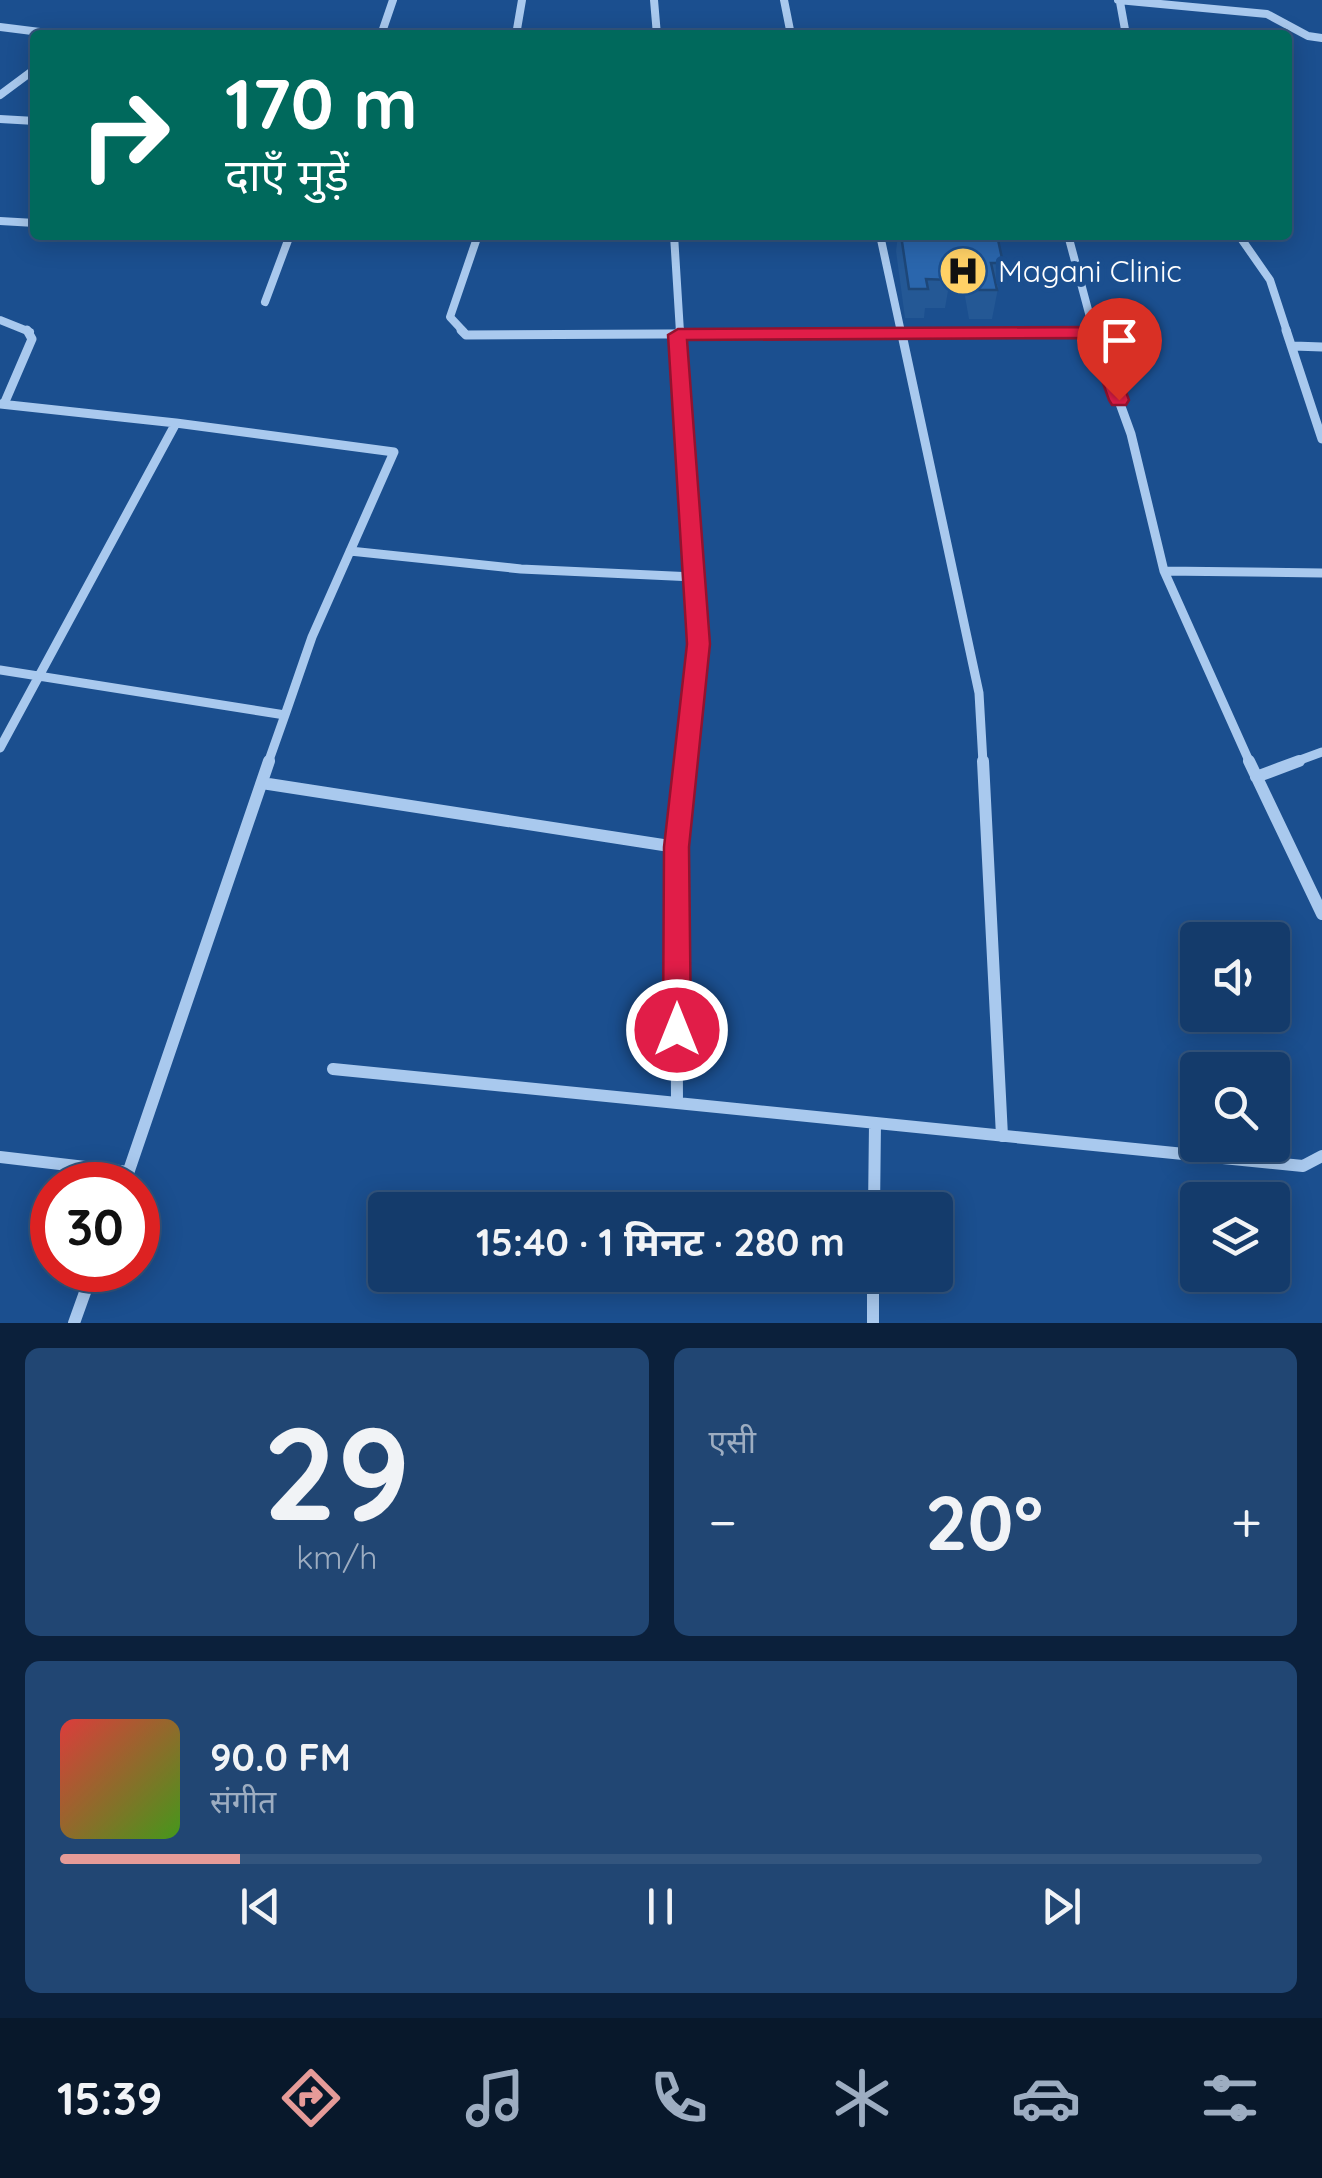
<!DOCTYPE html>
<html lang="hi">
<head>
<meta charset="utf-8">
<style>
	:root { --surface:#143b6b; --page:#214673; --text:#f1f3f6; --muted:#9dadc1; --line:#33557e; --accent:#e69b98 }
	body { margin:0; font-family:Quicksand,"Noto Sans Devanagari",sans-serif; background:var(--page); color:var(--text); height:100vh; display:flex; flex-direction:column; font-size:38px; white-space:nowrap }
	* { box-sizing:border-box; margin:0 }
	p { font-size:32px; color:var(--muted) }
	.icon { flex:none; width:55px; height:55px; fill:none; stroke:currentColor; stroke-width:2; stroke-linecap:round; stroke-linejoin:round }
	.map { position:relative; height:1323px; overflow:hidden }
	.side { display:flex; flex-direction:column; gap:25px; padding:25px; background:#0b203b; flex:1 }
	.side>* { flex:none }
	.guide { position:absolute; left:30px; top:30px; width:1262px; height:210px; border-radius:10px; box-shadow:0 5px 25px #0003,0 0 0 2px var(--line); background:#00695c; color:#fff; overflow:hidden }
	.fabs { position:absolute; left:1180px; top:922px; display:grid; gap:20px }
	.fabs a { display:grid; place-items:center; width:110px; height:110px; border-radius:10px; background:var(--surface); box-shadow:0 5px 25px #0003,0 0 0 2px var(--line); font-size:50px }
	.speed { position:absolute; left:30px; top:1162px; display:flex; gap:20px; font-size:50px; font-weight:700; text-align:center }
	.speed>* { display:grid; place-content:center; width:130px; height:130px; border-radius:50%; background:var(--surface); box-shadow:0 5px 25px #0003,0 0 0 2px var(--line); line-height:1 }
	.speed .limit { border:15px solid #d22; background:#fff; color:#111 }
	.pin { position:absolute; display:grid; place-items:center; width:85px; height:85px; color:#fff; margin:-102px -42px; border-radius:50% 50% 50% 0; rotate:-45deg; box-shadow:0 0 10px #0007 }
	.pin .icon { rotate:45deg }
	.me { position:absolute; width:110px; margin:-55px; rotate:0deg; stroke-linejoin:round; filter:drop-shadow(0 0 8px #0008) }
	.turn { display:flex; align-items:center; gap:35px; height:210px; padding:0 30px; font-size:45px }
	.turn .icon { width:130px; height:130px; stroke-width:2.5 }
	.turn b { display:block; font-size:70px; line-height:85px }
	.big { font-size:75px; font-weight:700; line-height:1.1 }
	.side .tile { flex:1; display:flex; flex-direction:column; justify-content:center; gap:15px; min-width:0; padding:0 35px; border-radius:15px; background:var(--page) }
	.side .dial { align-items:center; gap:0 }
	.dial b { font-size:130px; line-height:1 }
	.song { display:flex; align-items:center; gap:30px }
	.cover { width:120px; height:120px; border-radius:15px; background:linear-gradient(135deg,hsl(0 70% 55%),hsl(100 70% 35%)) }
	.played { height:10px; border-radius:5px; background:linear-gradient(90deg,var(--accent) 15%,var(--line) 15%) }
	.keys { display:flex; justify-content:space-around; direction:ltr }
	.heat { display:flex; justify-content:space-between; align-items:center; font-size:55px; direction:ltr }
	.side .tiles { flex:1; display:grid; gap:25px; grid-template-columns:1fr 1fr }
	.tile:last-child { grid-column:span 2 }
	.trip { position:absolute; left:368px; top:1192px; width:585px; height:100px; border-radius:10px; background:var(--surface); box-shadow:0 5px 25px #0003,0 0 0 2px var(--line); font-weight:700; line-height:100px; text-align:center }
	.menu { display:flex; height:160px; justify-content:space-around; align-items:center; background:#08182b; color:var(--muted) }
	.menu .icon { width:70px; height:70px }
	.menu .active { color:var(--accent) }
	.menu b { font-size:45px; color:var(--text) }
	.map>svg:first-child { display:block }
</style>
</head>
<body>
<div class="map">
<svg width="1322" height="1323" viewBox="0 0 1322 1323">
	<rect width="100%" height="100%" fill="#1b4f8f"/>
	<g fill="none" stroke-linecap="round" stroke-linejoin="round">
		<path stroke="#a9c9ee" stroke-width="8" d="M654 0 657 35
			M784 0 791 35
			M1118 0 1267 14 1308 36 1322 38
			M1120 2 1126 35
			M0 27 64 35
			M381 35 393 0
			M516 35 522 0
			M0 95 35 69
			M0 119 35 121
			M0 221 35 223
			M674 235 680 332
			M880 235 901 332
			M1068 235 1094 332
			M1217 235H1251
			M1240 237 1270 280 1287 332
			M265 302 290 235
			M0 320 30 332
			M464 332 450 317 478 235
			M1017 332H1094"/>
		<path stroke="#a9c9ee" stroke-width="9" d="M461 330 466 335 1094 332 1131 434 1164 571
			M680 330 699 645 686 763
			M901 330 979 693 983 763
			M1286 330 1322 439
			M1294 346 1322 347
			M0 404 176 423 0 748
			M4 404 32 339 27 330
			M176 423 394 452 312 637 285 715
			M350 551 521 569 694 577
			M0 670 285 715 268 763
			M1250 763 1164 571 1322 573
			M1292 763 1322 752"/>
		<path stroke="#a9c9ee" stroke-width="12" d="M983 761 1002 1136
			M1249 761 1322 914
			M1256 777 1299 761
			M262 783 676 847 677 1103 1303 1166 1322 1156
			M676 847 686 761
			M333 1069 677 1103
			M0 1157 128 1172
			M124 1185 269 761
			M874 1210 875 1123
			M873 1275V1323
			M74 1323 93 1270"/>
	</g>
	<path fill="#245895" d="M898 235H997L1003 263 992 319H969L964 291H948L945 308H925L924 318H905L896 251Z"/>
	<path fill="#2a66ad" stroke="#1d4779" stroke-width="2.5" d="M901 235H997L1003 263H991L997 290H974L969 263 946 262 950 280 926 279 928 289H909Z"/>
	<path fill="#e11d48" stroke="#92132f" stroke-width="2.5" d="M1094 327 1104 332 1129 400 1126 405H1112L1109 400 1087 338 687 340 710 644 689 847 691 1030 687 1039 677 1042 667 1039 663 1030 664 847 687 644 668 335 678 329Z"/>
	<defs>
		<g id="hospital-disc" transform="scale(2.5)"><circle r="9.5" fill="#ffd166" stroke="#1b4f8f"/><path d="M-5-5h3v3.5h4V-5h3V5h-3V1.5h-4V5h-3Z" fill="#111"/></g>
	</defs>
	<g fill-rule="evenodd">
		<use href="#hospital-disc" x="963" y="271"/>
	</g>
	<g text-anchor="middle" dominant-baseline="central" stroke-width="10" stroke-linejoin="round" paint-order="stroke">
		<g font-size="30" fill="#fff" stroke="#1b4f8f" text-anchor="start">
			<text x="998" y="271">Magani Clinic</text>
		</g>
	</g>
</svg>
<div class="fabs">
<a><svg class="icon" aria-label="sound" viewBox="0 0 24 24"><path d="M4 9h4l5-4v14l-5-4H4zM17 9q2 3 0 6"/></svg></a>
<a><svg class="icon" aria-label="search" viewBox="0 0 24 24"><circle cx="10" cy="10" r="6"/><path d="M15 15l6 6"/></svg></a>
<a><svg class="icon" aria-label="layers" viewBox="0 0 24 24"><path d="M12 4l9 5-9 5-9-5zM3 14l9 5 9-5"/></svg></a>
</div>
<div class="speed"><div class="limit">30</div></div>
<div class="pin" style="left:1119px;top:400px;background:#d93025"><svg class="icon" aria-label="arrive" viewBox="0 0 24 24"><path d="M6 21V4h12l-3 4 3 4H6"/></svg></div>
<svg class="me" style="left:677px;top:1030px" viewBox="-20 -20 40 40"><circle r="17" fill="#e11d48" stroke="#fff" stroke-width="3"/><path d="M0-11L8 9 0 5-8 9z" fill="#fff"/></svg>
<div class="trip">15:40 · 1 मिनट · 280 m</div>
<div class="guide">
<div class="turn"><svg class="icon" aria-label="right" viewBox="0 0 24 24"><path d="M7 20v-9h11M14 6l5 5-5 5"/></svg><div><b>170 m</b>दाएँ मुड़ें</div></div>
</div>
</div>
<section class="side">
<div class="tiles">
<div class="tile dial"><b>29</b><p>km/h</p></div>
<div class="tile"><p>एसी</p>
<div class="heat"><a>−</a><b class="big">20°</b><a>+</a></div>
</div>
<div class="tile">
<div class="song"><i class="cover"></i><div><b>90.0 FM</b><p>संगीत</p></div></div>
<div class="played"></div>
<div class="keys"><svg class="icon" aria-label="previous" viewBox="0 0 24 24"><path d="M18 5L8 12l10 7zM5 5v14"/></svg><svg class="icon" aria-label="pause" viewBox="0 0 24 24"><path d="M8 5v14M16 5v14"/></svg><svg class="icon" aria-label="next" viewBox="0 0 24 24"><path d="M6 5l10 7-10 7zM19 5v14"/></svg></div>
</div>
</div>
</section>
<nav class="menu">
<b>15:39</b>
<svg class="icon active" aria-label="directions" viewBox="0 0 24 24"><path d="M12 3l9 9-9 9-9-9zM9 14v-3h6M13 9l2 2-2 2"/></svg>
<svg class="icon" aria-label="music" viewBox="0 0 24 24"><path d="M9 18V5l10-2v13"/><circle cx="6" cy="18" r="3"/><circle cx="16" cy="16" r="3"/></svg>
<svg class="icon" aria-label="phone" viewBox="0 0 24 24"><path d="M5 4h4l2 5-3 2q2 4 5 5l2-3 5 2v4C11 20 4 13 5 4z"/></svg>
<svg class="icon" aria-label="climate" viewBox="0 0 24 24"><path d="M12 3v18M4 7l16 10M4 17L20 7"/></svg>
<svg class="icon" aria-label="car" viewBox="0 0 24 24"><path d="M5 17H2v-5l4-1 3-4h7l3 4 3 1v5h-3M9 17h6M6 11h13"/><circle cx="7" cy="17" r="2"/><circle cx="17" cy="17" r="2"/></svg>
<svg class="icon" aria-label="filters" viewBox="0 0 24 24"><path d="M4 7h16M4 17h16"/><circle cx="9" cy="7" r="2"/><circle cx="15" cy="17" r="2"/></svg>
</nav>
</body>
</html>
